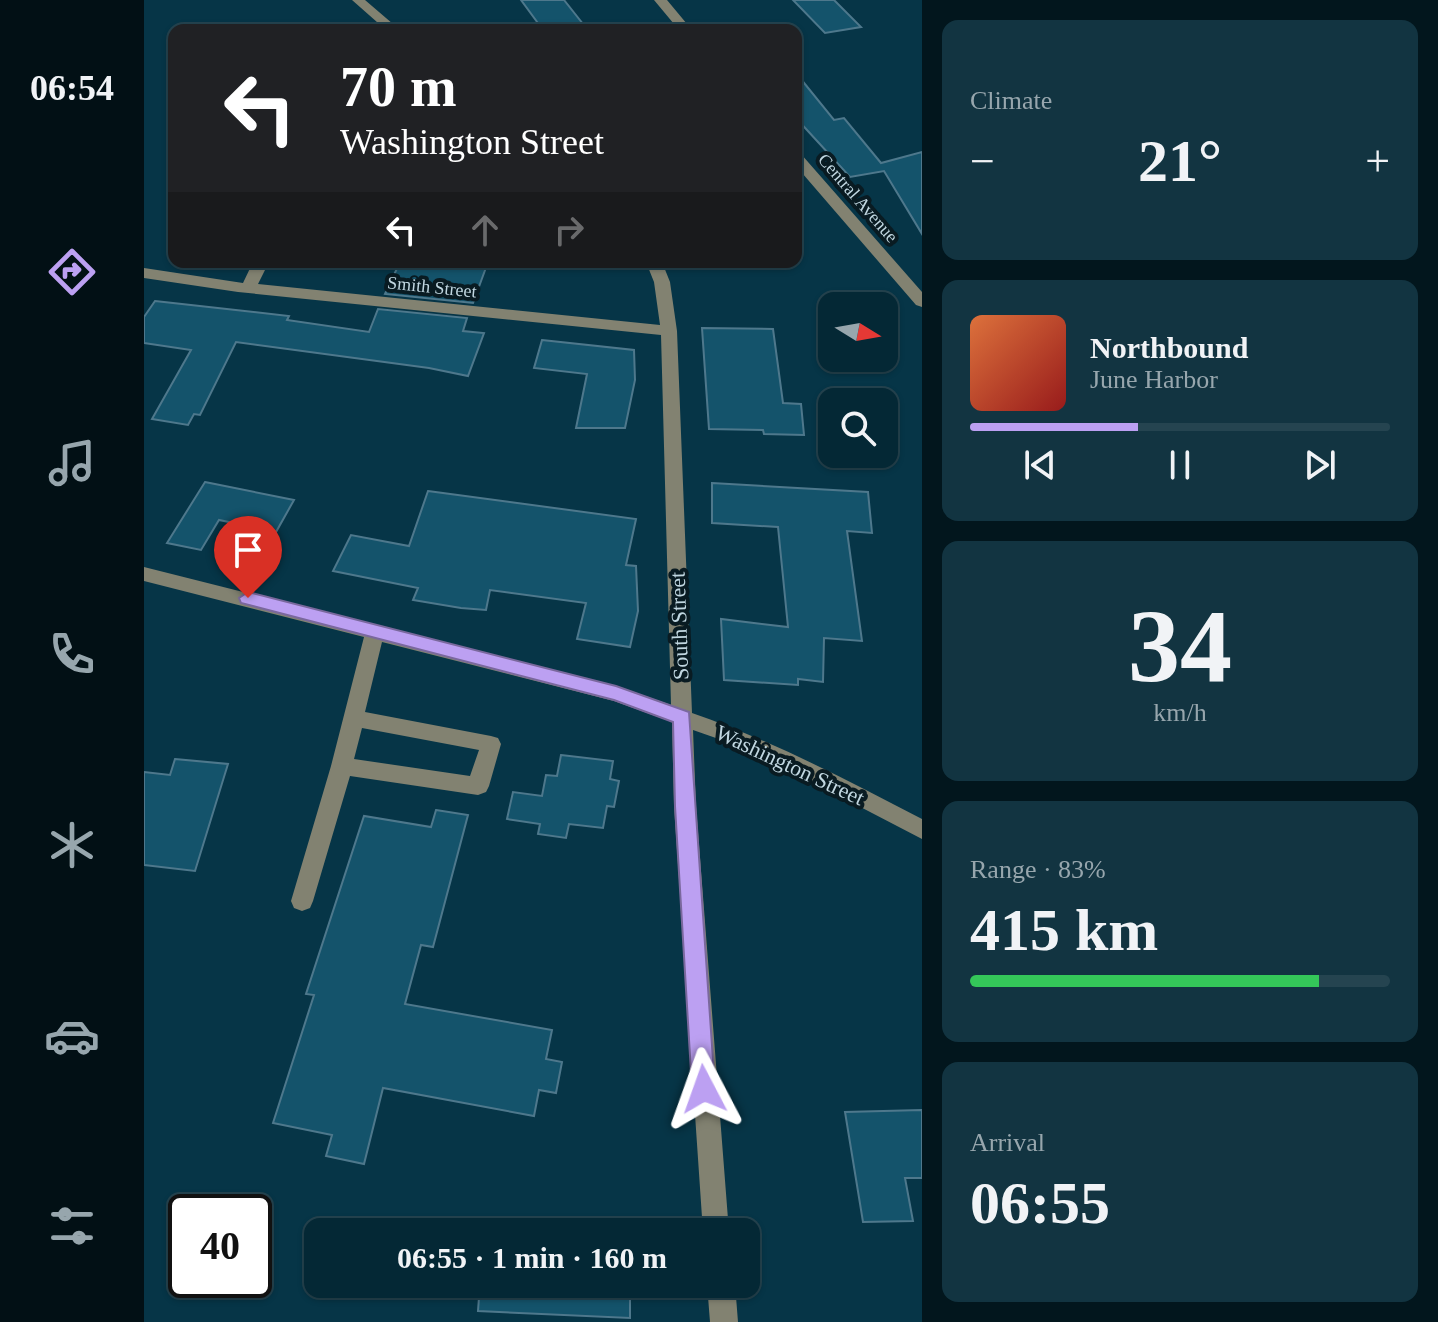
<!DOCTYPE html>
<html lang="en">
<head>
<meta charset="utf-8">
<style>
	:root { --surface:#042835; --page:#123441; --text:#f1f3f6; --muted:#97a6ad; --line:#254450; --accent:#bca0f2 }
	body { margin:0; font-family:"Times New Roman",serif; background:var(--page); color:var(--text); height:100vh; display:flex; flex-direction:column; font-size:30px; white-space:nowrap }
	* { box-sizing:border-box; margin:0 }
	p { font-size:26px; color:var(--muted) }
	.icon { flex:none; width:44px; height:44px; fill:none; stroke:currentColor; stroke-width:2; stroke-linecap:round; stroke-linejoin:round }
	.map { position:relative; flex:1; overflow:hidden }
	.sheet { display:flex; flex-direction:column; gap:20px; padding:20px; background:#02161d; width:516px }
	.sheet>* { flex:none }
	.guide { position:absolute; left:24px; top:24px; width:634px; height:244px; border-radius:16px; box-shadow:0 2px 6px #0004,0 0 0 2px var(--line); background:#202124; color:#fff; overflow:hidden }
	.needle { width:52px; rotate:101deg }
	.controls { position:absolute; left:674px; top:292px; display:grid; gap:16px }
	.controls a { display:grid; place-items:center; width:80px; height:80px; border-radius:16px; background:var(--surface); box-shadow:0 2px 6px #0004,0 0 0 2px var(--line); font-size:40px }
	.speed { position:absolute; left:24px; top:1194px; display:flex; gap:16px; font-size:40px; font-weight:700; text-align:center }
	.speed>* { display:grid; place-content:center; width:104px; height:104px; border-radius:50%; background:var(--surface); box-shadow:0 2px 6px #0004,0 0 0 2px var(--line); line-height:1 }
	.speed .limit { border:4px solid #111; border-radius:12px; background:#fff; color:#111 }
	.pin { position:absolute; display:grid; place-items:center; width:68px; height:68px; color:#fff; margin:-82px -34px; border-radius:50% 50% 50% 0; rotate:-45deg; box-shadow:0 0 8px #0007 }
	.pin .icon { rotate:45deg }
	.me { position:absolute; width:88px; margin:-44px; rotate:356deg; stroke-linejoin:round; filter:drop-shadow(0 0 6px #0008) }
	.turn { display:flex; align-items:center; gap:28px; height:168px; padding:0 40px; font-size:36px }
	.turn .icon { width:104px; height:104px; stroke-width:2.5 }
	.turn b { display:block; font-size:56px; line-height:68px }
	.lanes { display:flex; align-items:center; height:76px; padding:0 40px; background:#0003; justify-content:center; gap:40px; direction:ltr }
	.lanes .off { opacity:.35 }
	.big { font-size:60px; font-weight:700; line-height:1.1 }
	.sheet .tile { flex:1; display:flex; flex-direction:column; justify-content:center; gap:12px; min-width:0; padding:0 28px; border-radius:16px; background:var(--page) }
	.sheet .dial { align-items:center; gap:0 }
	.dial b { font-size:104px; line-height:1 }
	.song { display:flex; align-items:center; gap:24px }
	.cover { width:96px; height:96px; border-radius:12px; background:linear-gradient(135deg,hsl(20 70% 55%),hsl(0 70% 35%)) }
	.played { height:8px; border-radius:4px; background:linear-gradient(90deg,var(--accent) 40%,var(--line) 40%) }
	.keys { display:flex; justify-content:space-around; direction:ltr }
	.heat { display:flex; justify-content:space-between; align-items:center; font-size:44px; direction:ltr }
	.charge { height:12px; border-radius:6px; background:linear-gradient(90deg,#34c759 83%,var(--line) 0) }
	.trip { position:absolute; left:160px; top:1218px; width:456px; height:80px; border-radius:16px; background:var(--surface); box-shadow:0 2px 6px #0004,0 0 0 2px var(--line); font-weight:700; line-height:80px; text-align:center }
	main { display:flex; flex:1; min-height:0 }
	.tabs { display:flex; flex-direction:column; width:144px; justify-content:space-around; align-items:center; background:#021015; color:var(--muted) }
	.tabs .icon { width:56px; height:56px }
	.tabs .on { color:var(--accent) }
	.tabs b { font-size:36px; color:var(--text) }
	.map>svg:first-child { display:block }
</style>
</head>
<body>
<main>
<nav class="tabs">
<b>06:54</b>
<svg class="icon on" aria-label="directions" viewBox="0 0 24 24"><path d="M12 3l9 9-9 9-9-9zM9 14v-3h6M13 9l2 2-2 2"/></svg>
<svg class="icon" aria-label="music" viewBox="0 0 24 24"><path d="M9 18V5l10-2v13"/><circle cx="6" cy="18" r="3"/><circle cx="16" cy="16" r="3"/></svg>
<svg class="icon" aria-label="phone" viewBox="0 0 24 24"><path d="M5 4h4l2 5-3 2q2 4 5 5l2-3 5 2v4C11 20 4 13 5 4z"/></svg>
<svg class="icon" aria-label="climate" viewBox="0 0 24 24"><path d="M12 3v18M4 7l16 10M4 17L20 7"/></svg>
<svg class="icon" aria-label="car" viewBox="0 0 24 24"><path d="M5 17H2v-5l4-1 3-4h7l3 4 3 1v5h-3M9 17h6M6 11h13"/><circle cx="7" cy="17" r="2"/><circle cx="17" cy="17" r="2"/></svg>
<svg class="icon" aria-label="filters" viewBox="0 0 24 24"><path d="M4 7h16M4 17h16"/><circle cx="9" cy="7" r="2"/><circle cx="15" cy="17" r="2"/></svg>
</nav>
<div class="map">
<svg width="778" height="1322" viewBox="0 0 778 1322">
	<rect width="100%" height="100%" fill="#063547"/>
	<path fill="#14536b" stroke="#4e788c" stroke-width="2" d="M377 0H420L439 24 399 30Z
		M649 0H690L717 27 681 33Z
		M652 73 690 120 700 118 737 163 778 152V234L740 171 706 177 652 118Z
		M256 262H344L329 303 241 294Z
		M11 301 145 316 143 320 225 332 234 309 323 318 319 331 340 333 324 376 285 368 92 342 56 415 50 414 44 425 8 419 47 350 0 343V317Z
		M558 328 629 329 639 403 657 404 660 435 620 434 619 430 565 429Z
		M398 340 490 350 491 380 481 428H432L443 374 390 368Z
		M61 482 150 500 132 532 75 520 57 550 23 543Z
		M568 483 724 492 728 533 703 531 718 641 680 638 679 682 654 679V685L580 680 577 619 644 627 634 527 568 523Z
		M284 491 492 519 482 565 492 566 494 611 486 647 433 639 442 603 346 590 342 610 317 608 269 600 274 588 189 571 207 535 265 546Z
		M417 755 469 761 466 779 475 781 470 807 463 806 459 828 425 824 422 838 394 834 396 824 363 819 369 792 398 796 402 775 413 776Z
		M31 759 84 764 51 871 0 865V772L26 775Z
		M292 810 324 815 289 947 277 945 261 1004 408 1030 402 1059 418 1062 412 1093 395 1090 390 1116 239 1088 220 1164 182 1156 188 1135 129 1123 170 995 162 994 220 816 287 827Z
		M778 1110V1178H761L769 1221 719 1222 701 1112Z
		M336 1284H486V1318L334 1311Z"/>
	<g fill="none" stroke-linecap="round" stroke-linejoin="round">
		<path fill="#828271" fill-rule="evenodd" d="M208 0H221L256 30H242Z
			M510 0H523L548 30H535Z
			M652 153 657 154 778 292V307L772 305 652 166Z
			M109 262H125L114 284 516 325 510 282 502 262H518L526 282 533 331 548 713C629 741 703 780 778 819V839L653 774 589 744 549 730 552 806 585 1232H559L530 806 528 722 470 701 238 642 221 712 347 736 354 738 357 744 345 786 342 792 334 795 206 776 169 901 166 908 158 911 150 908 147 901 187 766 220 637 0 581V567L472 686 527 705 517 335 94 292 0 278V268L99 283ZM218 728 335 750 326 776 210 759Z
			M563 1284H591L594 1322H566Z"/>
	</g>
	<path fill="#bca0f2" stroke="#7a689d" stroke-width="2" d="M104 592 472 686 545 712 571 1089 568 1097 560 1100 552 1097 548 1089 531 806 529 722 470 700 97 603 95 598Z"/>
	<g text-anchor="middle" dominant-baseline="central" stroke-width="8" stroke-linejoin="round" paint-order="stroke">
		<g font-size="18" fill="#c1d7e1" stroke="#091b22">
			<text transform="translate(714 198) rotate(49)">Central Avenue</text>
			<text transform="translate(288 287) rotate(6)">Smith Street</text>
		</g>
		<g font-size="22" fill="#c1d7e1" stroke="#091b22">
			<text transform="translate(535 626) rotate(-92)">South Street</text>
			<text transform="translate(646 765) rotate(25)">Washington Street</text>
		</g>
	</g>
</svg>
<div class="controls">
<a><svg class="needle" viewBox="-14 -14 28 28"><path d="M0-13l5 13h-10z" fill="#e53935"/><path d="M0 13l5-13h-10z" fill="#97a6ad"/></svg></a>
<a><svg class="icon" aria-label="search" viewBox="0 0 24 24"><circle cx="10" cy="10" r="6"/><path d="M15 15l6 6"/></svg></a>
</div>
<div class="speed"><div class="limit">40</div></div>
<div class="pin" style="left:104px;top:598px;background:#d93025"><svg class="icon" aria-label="arrive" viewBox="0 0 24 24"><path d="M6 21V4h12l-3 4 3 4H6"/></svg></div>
<svg class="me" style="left:560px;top:1089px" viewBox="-20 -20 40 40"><path d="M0-17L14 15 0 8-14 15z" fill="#bca0f2" stroke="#fff" stroke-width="4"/></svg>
<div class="trip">06:55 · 1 min · 160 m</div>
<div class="guide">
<div class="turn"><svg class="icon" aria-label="left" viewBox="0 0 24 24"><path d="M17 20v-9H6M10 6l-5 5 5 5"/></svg><div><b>70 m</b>Washington Street</div></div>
<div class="lanes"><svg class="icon" aria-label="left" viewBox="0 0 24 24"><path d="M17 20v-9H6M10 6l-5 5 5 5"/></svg><svg class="icon off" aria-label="ahead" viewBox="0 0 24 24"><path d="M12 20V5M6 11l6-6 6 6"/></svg><svg class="icon off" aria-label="right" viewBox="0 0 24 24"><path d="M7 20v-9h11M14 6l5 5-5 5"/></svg></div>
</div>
</div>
<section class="sheet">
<div class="tile"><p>Climate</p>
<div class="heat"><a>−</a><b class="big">21°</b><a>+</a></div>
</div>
<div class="tile">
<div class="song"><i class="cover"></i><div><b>Northbound</b><p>June Harbor</p></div></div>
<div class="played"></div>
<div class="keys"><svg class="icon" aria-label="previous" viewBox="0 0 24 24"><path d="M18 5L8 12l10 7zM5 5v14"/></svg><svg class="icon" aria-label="pause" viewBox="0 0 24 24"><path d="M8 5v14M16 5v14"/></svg><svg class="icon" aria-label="next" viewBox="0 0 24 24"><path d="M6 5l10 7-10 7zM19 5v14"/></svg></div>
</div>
<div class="tile dial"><b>34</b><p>km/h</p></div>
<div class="tile"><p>Range · 83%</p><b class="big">415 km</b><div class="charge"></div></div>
<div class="tile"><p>Arrival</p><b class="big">06:55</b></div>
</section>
</main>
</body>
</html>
